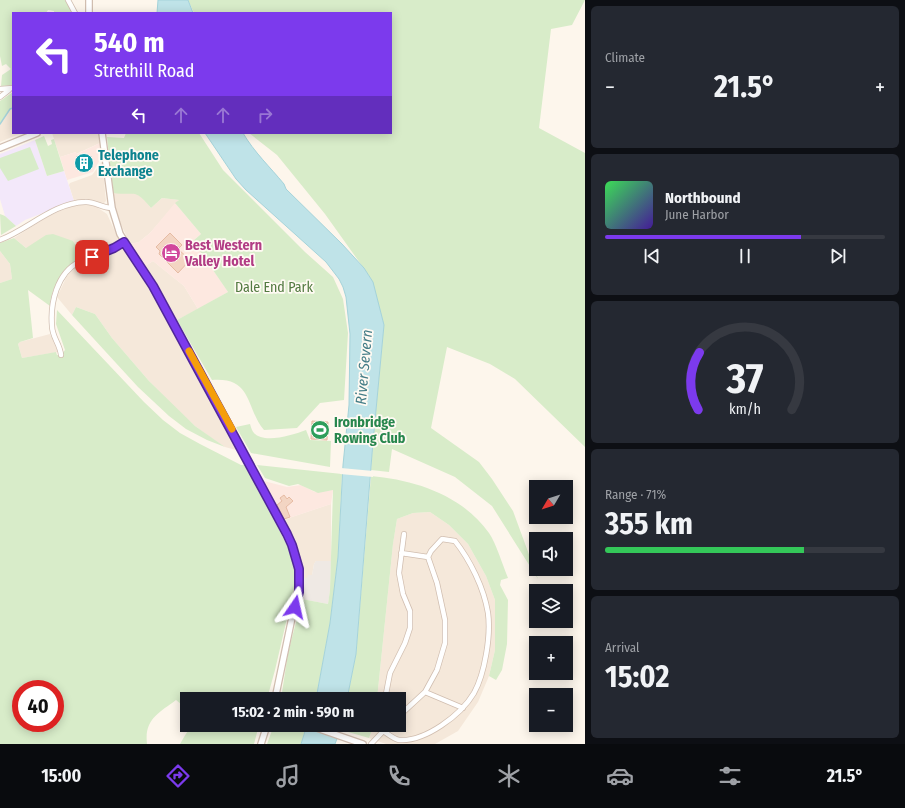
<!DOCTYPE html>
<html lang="en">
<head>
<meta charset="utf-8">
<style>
	:root { --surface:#171b24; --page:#242831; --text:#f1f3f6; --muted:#9ea1a6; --line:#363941; --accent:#7c3aed }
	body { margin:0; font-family:"Fira Sans Condensed",sans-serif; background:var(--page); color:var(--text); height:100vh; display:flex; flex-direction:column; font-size:15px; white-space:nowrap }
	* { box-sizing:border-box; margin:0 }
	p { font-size:13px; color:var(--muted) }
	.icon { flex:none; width:22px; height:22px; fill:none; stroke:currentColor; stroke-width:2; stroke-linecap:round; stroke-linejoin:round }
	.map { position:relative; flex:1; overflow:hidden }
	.drawer { display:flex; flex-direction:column; gap:6px; padding:6px; background:#0d0f14; width:320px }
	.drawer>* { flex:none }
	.hud { position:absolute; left:12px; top:12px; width:380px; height:122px; border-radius:0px; box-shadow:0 2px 10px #0003; background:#7c3aed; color:#fff; overflow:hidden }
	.needle { width:26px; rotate:231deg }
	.controls { position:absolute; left:529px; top:480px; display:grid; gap:8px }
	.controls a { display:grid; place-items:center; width:44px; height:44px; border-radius:0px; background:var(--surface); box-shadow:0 2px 10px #0003; font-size:20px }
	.speed { position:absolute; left:12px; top:680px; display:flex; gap:8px; font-size:20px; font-weight:700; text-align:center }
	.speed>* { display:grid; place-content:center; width:52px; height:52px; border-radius:50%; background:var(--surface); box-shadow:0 2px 10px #0003; line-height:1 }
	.speed .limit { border:6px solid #d22; background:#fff; color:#111 }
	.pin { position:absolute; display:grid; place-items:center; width:34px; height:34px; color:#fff; margin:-17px; border-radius:8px; box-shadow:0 2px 6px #0006 }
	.me { position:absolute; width:44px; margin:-22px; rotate:11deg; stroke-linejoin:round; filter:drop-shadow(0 0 3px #0008) }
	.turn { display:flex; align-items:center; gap:14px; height:84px; padding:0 16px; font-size:18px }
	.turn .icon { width:52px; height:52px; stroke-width:2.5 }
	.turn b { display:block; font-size:28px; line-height:34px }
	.lanes { display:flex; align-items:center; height:38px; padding:0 16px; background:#0003; justify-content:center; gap:20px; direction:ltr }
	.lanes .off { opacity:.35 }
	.big { font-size:30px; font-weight:700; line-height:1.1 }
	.drawer .widget { flex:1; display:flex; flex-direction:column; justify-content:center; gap:6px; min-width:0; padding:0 14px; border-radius:6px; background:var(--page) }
	.drawer .dial { align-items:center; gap:0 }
	.dial svg { height:104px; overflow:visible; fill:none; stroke:var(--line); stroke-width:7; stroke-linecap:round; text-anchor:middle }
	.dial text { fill:var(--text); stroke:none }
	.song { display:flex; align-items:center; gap:12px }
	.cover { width:48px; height:48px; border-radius:6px; background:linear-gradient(135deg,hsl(130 70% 55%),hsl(260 70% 35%)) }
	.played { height:4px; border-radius:2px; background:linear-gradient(90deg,var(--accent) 70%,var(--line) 70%) }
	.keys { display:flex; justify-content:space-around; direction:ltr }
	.heat { display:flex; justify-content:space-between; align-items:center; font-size:22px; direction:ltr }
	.charge { height:6px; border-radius:3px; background:linear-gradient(90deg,#34c759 71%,var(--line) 0) }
	.trip { position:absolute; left:180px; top:692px; width:226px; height:40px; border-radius:0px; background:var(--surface); box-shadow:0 2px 10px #0003; font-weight:700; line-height:40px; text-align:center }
	.menu { display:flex; height:64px; justify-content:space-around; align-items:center; background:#090b0e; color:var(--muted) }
	.menu .icon { width:28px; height:28px }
	.menu .current { color:var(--accent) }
	.menu b { font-size:18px; color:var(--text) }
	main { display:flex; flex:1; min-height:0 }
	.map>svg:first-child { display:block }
</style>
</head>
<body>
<main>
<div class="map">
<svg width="585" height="744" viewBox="0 0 585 744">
	<rect width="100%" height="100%" fill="#fdf6ec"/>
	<path fill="#f5e8da" d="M13 108V133H22L0 142V124L10 109Z
		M52 133H98L100 143 76 154V152L60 157Z
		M102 162 106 201 104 203 89 200 74 201 69 185 70 183 92 175Z
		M113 193H136L141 196 151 208 162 198 179 200 150 233 139 242 130 244 116 213Z
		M85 204H92L107 214 118 238 119 241 117 244 107 249 83 256 73 241 26 248 14 238 47 217 69 207Z
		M123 245 156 297 240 451 225 447 210 437 195 426 176 409 149 381 112 338 95 314 76 307 72 315 57 297 67 276 80 263 117 250Z
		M0 251 10 264 12 279 0 283Z
		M153 261 184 286 198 309 177 320 144 267Z
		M50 334 58 352 22 358 18 344 20 342Z
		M331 504V561H316L314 564 312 575 307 578H303L302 565 299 551 283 520Z
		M430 512 449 525 468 544 486 576 495 600V650L489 676 478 702 458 731 435 744H386L369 738 374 725H399V699H377L393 544 397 519 413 513Z"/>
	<path fill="#fde8e0" d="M100 143 101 158 93 172 67 180 60 157 76 152 77 154Z
		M175 203 201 234 193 241 228 292 198 309 184 286 153 261 144 267 130 244 139 242 150 233Z
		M264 481 287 487 301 485 315 492 333 490 331 504 283 520Z"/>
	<path fill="#efe9e4" d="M316 561H331L330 590 328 604 302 599 303 578H307L308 575H312L314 564Z"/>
	<path fill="#f3e8fa" d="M35 140 47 176 64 171 74 201 25 220 16 226 5 216 0 199V154Z"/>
	<path fill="#d8ecc9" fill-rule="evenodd" d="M0 0H67L73 13H54V11L48 10 46 13H13V85L1 86 2 75 11 69 6 64 2 66 0 56Z
		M188 0H585L572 25 551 29 539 128 585 153V447L515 379 490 364 447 347 431 428 479 462 492 479 513 511 538 579 492 506 455 477 392 449 389 472 371 470 373 442 384 325 370 277 325 214 277 155 249 133H391V13H194Z
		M13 92V108L10 109 0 124V101Z
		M126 133H199L223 170 305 252 333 277 343 299 348 333 344 400 320 403 297 428 264 430C245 407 253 377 212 380L177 320 228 292 193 241 201 234 175 203 179 200 162 198 151 208C134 188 137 196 113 193L107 137 124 138Z
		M44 136 48 146 52 144 51 140 54 139 64 171 47 176 35 140Z
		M30 147 39 169 8 181 0 168V158Z
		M0 214 5 216 16 226 1 235Z
		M53 234 73 241 83 256C66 267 51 285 50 306L28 290 33 338 20 342 18 344 22 358 56 352 57 355H61L65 350 56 324 57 310 144 402 163 420 180 433 200 444 241 465H246L293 557 295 567V584L275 670 267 699H209V697L208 699H187V709L176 700C159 713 144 719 147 744H0V283L12 279 10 264 0 251V243L14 238 26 248 46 235ZM21 689H55V723H21Z
		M76 307 95 314 112 338 149 381 195 426 225 447 207 440 186 429 169 416 138 387 72 315Z
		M250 424C251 427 252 431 254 433 264 444 293 435 306 430L310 440 331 441 330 467 251 453 236 427Z
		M257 465 342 474 338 557 330 623 316 699H281L288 653 302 599 328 604 330 590 333 490 318 493 298 484 289 486 265 478Z
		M371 476C415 480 462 495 489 533 496 543 503 566 508 578L501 580 500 585 508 600 507 644 502 670 496 680 489 676 495 650V600L486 576 468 544 449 525 430 512 413 513 397 519 393 544 377 699H347L356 654Z
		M198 725H259L254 744H180C185 736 188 727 198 725Z
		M274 725H292L305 730 301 744H267Z
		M342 725H374L369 738 341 730Z"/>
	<path fill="#bfe3e8" stroke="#a5d3da" d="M158 0H188L193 13H157Z
		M205 133H243C254 152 270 167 284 184L286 189 342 244 364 268 373 282 384 325 373 442 356 654 347 699H316L330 623 338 557 343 465 349 405 350 334 346 297 343 287 339 279 326 262 246 190 236 179Z
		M307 725H342L335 744H301Z"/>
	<path fill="#fdf6ec" d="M341 468 373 471V477L340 474Z"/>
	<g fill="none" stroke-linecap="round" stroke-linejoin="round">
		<path stroke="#a5d3da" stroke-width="1.5" d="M0 124 10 109 13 108"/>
	</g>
	<path fill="#f3d5c3" stroke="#e6bba3" d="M170 233 182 245 178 249 190 260 178 273 159 254 160 251 156 247Z
		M312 421 328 422 327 440 311 439Z
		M284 495 287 499 289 497 293 501 286 507 290 517 284 519 277 505 282 501 280 498Z"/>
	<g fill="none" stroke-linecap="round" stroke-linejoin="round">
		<g stroke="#d1beb0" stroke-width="6">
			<path id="minor" d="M68 0 75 13
				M0 89 13 88
				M0 97 9 90
				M0 240C29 229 53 203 85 202 94 201 102 208 112 208
				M61 355C60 344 52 337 52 326 50 303 57 273 79 262 93 254 110 251 124 242
				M401 553 428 557
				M425 692 463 708
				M385 699 390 673 405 643 410 628V611L403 594 399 573 404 534
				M383 731C388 734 394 739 399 740 425 742 461 715 474 693 485 673 491 635 488 613 484 588 470 560 455 541L442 539 431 551 428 557 437 583 445 620V643L437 670 425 692 399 716
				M371 744 389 725"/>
		</g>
		<g stroke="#d1beb0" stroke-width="8">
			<path id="tertiary" d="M89 0V13
				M102 133 112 208 120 234 153 286 287 534 297 559 299 584 275 699
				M0 148 37 133
				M308 725 363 744
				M261 744 267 725"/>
		</g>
		<use href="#minor" stroke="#fff" stroke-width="4.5"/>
		<use href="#tertiary" stroke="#fff" stroke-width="5.5"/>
	</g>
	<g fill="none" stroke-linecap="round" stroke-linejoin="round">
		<g stroke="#51269a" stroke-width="10">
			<path id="route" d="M92 257 114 248 124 242 153 286 287 534 292 545 299 569V592L295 607"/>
		</g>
		<use href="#route" stroke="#7c3aed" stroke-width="7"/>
		<path stroke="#f59e0b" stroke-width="7" d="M189 351 232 429"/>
	</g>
	<defs>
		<g id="building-disc" transform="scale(1)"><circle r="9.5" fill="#0f9aa8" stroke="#fffaf3"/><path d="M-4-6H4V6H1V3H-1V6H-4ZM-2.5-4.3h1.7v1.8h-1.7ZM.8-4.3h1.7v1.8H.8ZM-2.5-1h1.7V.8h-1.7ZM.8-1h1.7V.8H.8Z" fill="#fff"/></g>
		<g id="hotel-disc" transform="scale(1)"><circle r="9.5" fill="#d1479c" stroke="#fffaf3"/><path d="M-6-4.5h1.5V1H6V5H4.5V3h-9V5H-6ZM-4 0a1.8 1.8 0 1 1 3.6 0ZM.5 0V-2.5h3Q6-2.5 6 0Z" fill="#fff"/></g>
		<g id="stadium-disc" transform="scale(1)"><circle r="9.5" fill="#2e9e5b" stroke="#fffaf3"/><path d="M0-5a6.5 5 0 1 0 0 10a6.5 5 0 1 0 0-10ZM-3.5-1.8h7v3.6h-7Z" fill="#fff"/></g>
	</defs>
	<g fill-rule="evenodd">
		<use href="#building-disc" x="84" y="163"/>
		<use href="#hotel-disc" x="171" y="253"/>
		<use href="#stadium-disc" x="320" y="430"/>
	</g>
	<g text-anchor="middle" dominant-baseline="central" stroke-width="3.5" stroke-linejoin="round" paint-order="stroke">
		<g font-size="14" font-weight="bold" fill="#0d838f" stroke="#fffaf3" text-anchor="start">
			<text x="98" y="155">Telephone<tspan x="98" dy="16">Exchange</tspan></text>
		</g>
		<g font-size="14" font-weight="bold" fill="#b23c85" stroke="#fffaf3" text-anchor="start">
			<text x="185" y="245">Best Western<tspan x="185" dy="16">Valley Hotel</tspan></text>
		</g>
		<g font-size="14" fill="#537a41" stroke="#fffaf3">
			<text x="274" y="287">Dale End Park</text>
		</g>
		<g font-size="14" font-weight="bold" fill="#27864d" stroke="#fffaf3" text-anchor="start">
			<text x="334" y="422">Ironbridge<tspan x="334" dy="16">Rowing Club</tspan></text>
		</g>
		<g font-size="15" font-style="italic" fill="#437c86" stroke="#fffaf3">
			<text transform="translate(364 367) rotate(-85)">River Severn</text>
		</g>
	</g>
</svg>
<div class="controls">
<a><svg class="needle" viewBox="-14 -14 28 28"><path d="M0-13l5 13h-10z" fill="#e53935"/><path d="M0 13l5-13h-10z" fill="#9ea1a6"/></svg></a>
<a><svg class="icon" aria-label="sound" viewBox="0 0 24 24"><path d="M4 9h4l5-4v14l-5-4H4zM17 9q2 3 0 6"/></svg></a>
<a><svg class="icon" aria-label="layers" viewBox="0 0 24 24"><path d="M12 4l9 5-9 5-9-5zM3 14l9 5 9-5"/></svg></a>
<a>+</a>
<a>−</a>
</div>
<div class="speed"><div class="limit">40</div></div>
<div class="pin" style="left:92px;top:257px;background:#d93025"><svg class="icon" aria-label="arrive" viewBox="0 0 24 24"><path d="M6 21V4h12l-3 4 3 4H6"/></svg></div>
<svg class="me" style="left:295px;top:607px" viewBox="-20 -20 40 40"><path d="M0-17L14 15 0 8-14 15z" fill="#7c3aed" stroke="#fff" stroke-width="4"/></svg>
<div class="trip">15:02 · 2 min · 590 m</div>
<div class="hud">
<div class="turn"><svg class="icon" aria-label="left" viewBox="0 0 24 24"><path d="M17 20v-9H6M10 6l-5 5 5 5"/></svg><div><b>540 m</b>Strethill Road</div></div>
<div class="lanes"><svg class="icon" aria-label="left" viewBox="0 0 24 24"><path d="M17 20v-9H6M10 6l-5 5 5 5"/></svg><svg class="icon off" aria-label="ahead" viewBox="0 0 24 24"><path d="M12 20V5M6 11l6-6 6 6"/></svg><svg class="icon off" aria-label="ahead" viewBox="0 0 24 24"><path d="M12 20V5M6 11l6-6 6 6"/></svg><svg class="icon off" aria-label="right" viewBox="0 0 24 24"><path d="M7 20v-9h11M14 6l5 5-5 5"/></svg></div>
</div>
</div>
<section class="drawer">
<div class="widget"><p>Climate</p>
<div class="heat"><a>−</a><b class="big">21.5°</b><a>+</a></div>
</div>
<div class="widget">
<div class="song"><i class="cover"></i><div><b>Northbound</b><p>June Harbor</p></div></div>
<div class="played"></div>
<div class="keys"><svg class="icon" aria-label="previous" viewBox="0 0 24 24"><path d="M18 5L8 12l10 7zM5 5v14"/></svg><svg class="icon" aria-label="pause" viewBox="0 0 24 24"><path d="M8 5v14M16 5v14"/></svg><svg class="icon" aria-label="next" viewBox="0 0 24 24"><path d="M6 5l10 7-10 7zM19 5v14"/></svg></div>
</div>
<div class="widget dial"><svg viewBox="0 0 100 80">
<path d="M14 69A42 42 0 1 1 86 69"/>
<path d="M14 69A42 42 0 0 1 15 25" stroke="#7c3aed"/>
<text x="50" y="56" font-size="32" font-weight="700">37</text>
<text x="50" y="72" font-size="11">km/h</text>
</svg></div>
<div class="widget"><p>Range · 71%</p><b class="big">355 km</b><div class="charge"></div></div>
<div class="widget"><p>Arrival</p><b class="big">15:02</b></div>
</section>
</main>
<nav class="menu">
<b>15:00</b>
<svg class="icon current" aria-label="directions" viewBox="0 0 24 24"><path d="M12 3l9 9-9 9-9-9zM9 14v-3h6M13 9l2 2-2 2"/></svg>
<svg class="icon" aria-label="music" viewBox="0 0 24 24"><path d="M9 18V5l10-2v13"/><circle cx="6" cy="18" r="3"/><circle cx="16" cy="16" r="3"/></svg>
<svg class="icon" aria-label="phone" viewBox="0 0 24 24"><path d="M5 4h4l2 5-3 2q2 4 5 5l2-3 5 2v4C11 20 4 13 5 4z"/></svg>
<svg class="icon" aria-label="climate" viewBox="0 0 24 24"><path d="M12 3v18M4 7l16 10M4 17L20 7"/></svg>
<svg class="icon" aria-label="car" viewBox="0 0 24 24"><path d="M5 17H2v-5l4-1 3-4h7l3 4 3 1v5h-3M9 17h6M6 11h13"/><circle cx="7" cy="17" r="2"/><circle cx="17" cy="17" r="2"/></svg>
<svg class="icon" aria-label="filters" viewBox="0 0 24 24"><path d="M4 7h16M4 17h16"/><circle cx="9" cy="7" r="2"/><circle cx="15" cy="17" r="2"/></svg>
<b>21.5°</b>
</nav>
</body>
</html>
